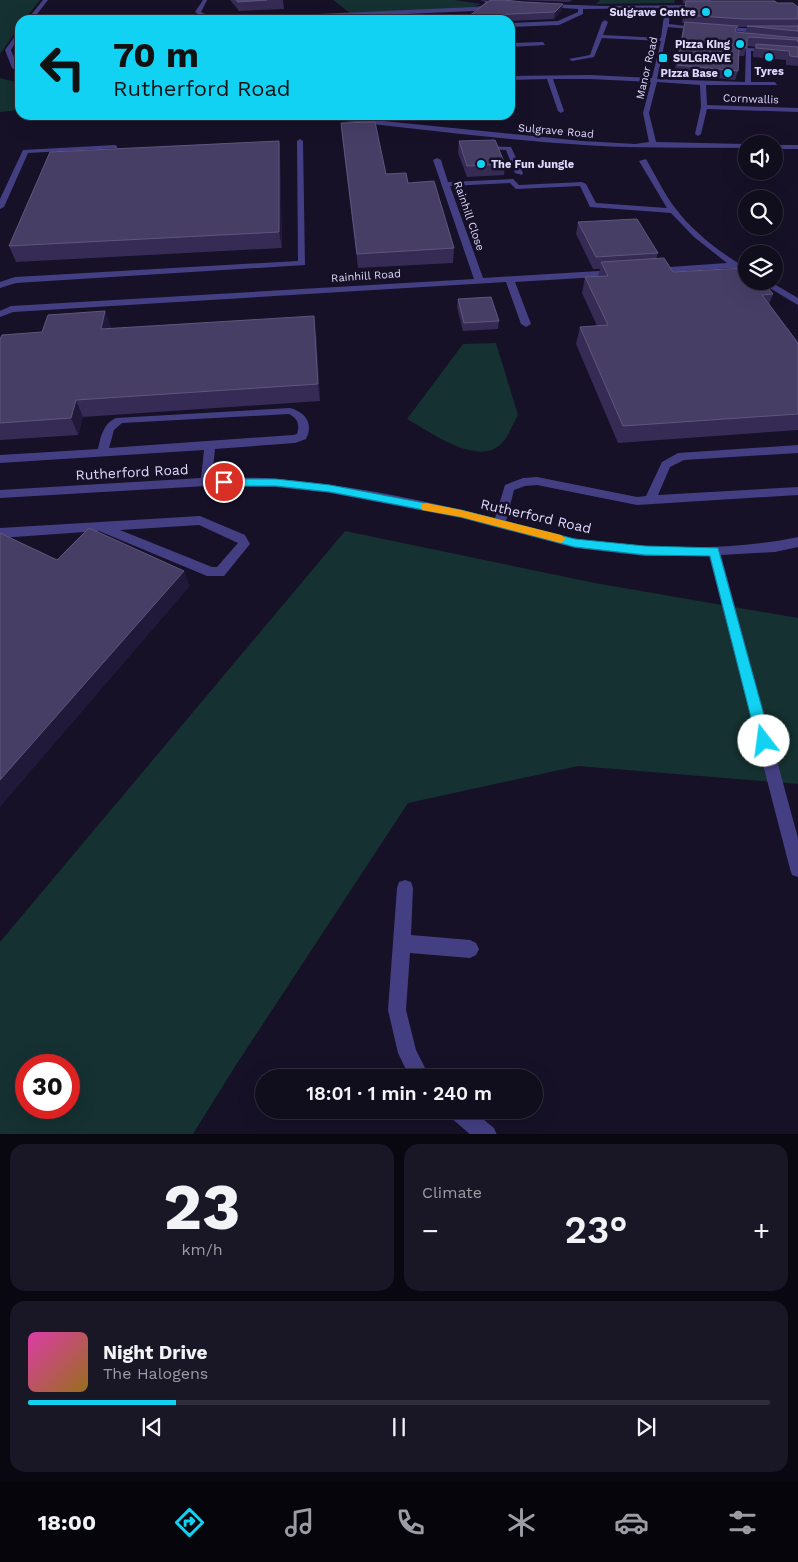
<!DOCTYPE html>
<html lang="en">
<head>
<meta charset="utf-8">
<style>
	:root { --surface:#100d1d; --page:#191626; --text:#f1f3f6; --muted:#9c9ca4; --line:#302d3b; --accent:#11d2f2 }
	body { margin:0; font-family:"Work Sans",sans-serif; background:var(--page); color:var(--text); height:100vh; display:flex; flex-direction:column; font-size:19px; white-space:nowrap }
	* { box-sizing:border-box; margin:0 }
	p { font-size:16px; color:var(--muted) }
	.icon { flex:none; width:28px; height:28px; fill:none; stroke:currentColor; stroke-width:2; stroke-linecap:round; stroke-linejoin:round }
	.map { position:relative; height:1134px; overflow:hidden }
	.panel { display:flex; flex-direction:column; gap:10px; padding:10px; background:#090710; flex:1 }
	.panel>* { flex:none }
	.guide { position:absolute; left:15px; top:15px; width:500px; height:105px; border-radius:15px; box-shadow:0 5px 20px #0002,0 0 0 1px var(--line); background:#11d2f2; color:#111; overflow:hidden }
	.controls { position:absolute; left:738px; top:135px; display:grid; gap:10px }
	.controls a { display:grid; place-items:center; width:45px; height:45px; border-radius:50%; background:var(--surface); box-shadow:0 5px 20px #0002,0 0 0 1px var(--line); font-size:25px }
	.speed { position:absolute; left:15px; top:1054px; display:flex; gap:10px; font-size:25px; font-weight:700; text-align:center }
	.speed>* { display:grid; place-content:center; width:65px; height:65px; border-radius:50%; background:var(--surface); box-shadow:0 5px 20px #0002,0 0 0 1px var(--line); line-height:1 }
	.speed .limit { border:8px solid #d22; background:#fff; color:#111 }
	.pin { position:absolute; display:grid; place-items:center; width:42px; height:42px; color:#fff; margin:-21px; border:2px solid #fff; border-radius:50%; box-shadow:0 1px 5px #0007 }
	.me { position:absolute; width:55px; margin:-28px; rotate:345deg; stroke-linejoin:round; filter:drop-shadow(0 0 4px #0008) }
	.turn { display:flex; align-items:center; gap:18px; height:105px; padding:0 15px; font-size:22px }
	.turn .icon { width:65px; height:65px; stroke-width:2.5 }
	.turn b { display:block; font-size:35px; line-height:42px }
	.big { font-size:38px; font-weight:600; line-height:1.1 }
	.panel .tile { flex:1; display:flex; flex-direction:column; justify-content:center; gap:8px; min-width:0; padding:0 18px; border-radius:15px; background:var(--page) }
	.panel .dial { align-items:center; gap:0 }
	.dial b { font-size:65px; line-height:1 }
	.song { display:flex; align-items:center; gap:15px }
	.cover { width:60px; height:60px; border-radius:8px; background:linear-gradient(135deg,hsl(320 70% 55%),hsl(40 70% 35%)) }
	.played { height:5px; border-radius:2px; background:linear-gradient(90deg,var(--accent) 20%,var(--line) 20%) }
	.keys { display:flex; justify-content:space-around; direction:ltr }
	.heat { display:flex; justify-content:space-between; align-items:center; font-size:28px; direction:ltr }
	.panel .tiles { flex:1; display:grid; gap:10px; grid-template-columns:1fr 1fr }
	.tile:last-child { grid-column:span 2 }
	.trip { position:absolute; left:255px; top:1069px; width:288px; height:50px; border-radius:25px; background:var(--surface); box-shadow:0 5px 20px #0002,0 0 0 1px var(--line); font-weight:600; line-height:50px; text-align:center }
	.menu { display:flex; height:80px; justify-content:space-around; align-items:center; background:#06050c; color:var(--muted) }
	.menu .icon { width:35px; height:35px }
	.menu .selected { color:var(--accent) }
	.menu b { font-size:22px; color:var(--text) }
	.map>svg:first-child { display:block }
</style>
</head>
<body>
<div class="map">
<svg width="798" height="1135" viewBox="0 0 798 1135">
	<rect width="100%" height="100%" fill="#161127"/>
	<path fill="#153131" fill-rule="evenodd" d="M0 0H40L24 20H20V26L0 54Z
		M333 0H455L481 4 471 8 350 13Z
		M600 0H675L674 3 596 4Z
		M0 78 20 83V110L0 112Z
		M496 343 518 415C513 423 509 435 503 442 479 469 431 432 407 419L463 344Z
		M345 531 595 583 798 618V784L578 766 408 803 236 1065 193 1134 0 1135V942ZM26 1065H69V1108H26Z"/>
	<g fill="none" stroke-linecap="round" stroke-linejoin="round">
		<path fill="#443f83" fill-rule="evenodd" d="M43 0H48L34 18 155 16 158 18 127 20H27Z
			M203 0H207L201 12 205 14 296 15 474 7 481 6 486 2 480 0 507 3 505 4 491 3 485 8 474 11 296 19 204 18 195 12Z
			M547 4 604 6 702 5 700 8H670L669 24 703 28 700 30 668 27 657 79 745 82 746 48 771 49 773 52 751 51V82H775L777 85H706L707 105 798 108V112L707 109 701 134 698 136 695 134 701 107 700 85 657 82 649 113 656 142 746 144V148C692 147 638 149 584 145 491 139 398 126 305 117L302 115H324L582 141 635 144 649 142 643 113 651 82 590 79H553L564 111 561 113 558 111 547 79 510 80V76L590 75 652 78 661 41 602 38 594 57 572 61 569 59 590 55 602 22 605 20 608 22 603 35 661 38 665 8 583 9V14L559 25 510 27V23L558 21 578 12V9L545 7Z
			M720 27 763 29 766 31 763 33 718 30Z
			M20 29V35L11 50 18 67 20 69V73L12 68 5 50Z
			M543 42 545 45 510 47V43Z
			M300 139 303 141 305 265 16 283 0 288V282L15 277 298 261 297 141Z
			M115 145 117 146V148L28 153 4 207 0 209V199L23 150Z
			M774 145H798V149H774Z
			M482 146 511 147 523 173 522 175 515 173 506 150 484 149 481 147Z
			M437 158 441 160 448 182 513 179 519 185 582 182 586 184 596 203 667 208 639 161 646 159C656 176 664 194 676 209 694 233 721 253 746 268V275L733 268 652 273V269L655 268 727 263 694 237 671 213 590 207 580 186 516 189 510 183 450 186 483 278 615 270 619 273 615 276 515 282 531 324 526 327 521 324 506 282 13 312 0 317V311L11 306 474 279 433 160Z
			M758 281H769L798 298V305Z
			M290 408C305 412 314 423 306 439L295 443 215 449 212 478C234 478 256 477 277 479 347 484 426 501 495 518L505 485 523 478 537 477 637 497 646 496 662 462 678 453 798 445V453L684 460 670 467 658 495 798 487V495L637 505 537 485 525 486 514 490 506 521C529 527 553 535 577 539 647 549 728 552 798 537V547L775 552 721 555 798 838V877L792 875 790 869 709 556H645L575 548 461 518 330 493 276 487 206 486 0 498V490L201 478 204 450 0 463V455L98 449C101 436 103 424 116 418ZM289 414C298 419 300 424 297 434L293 435 109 448 114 430 122 423Z
			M200 516 245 535 250 544 224 576H207L99 531 0 538V528ZM199 525 238 543 217 567H212L120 530Z
			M405 880 411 882 413 888 411 935 470 940 476 943 479 949 476 955 470 958 410 953 406 1010 416 1050 430 1078H410L398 1053 388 1010 397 888 399 882Z
			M447 1110H472L494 1128 497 1135H471L450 1117Z"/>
	</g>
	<path fill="#352b54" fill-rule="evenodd" d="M230 0H283L284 9 239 11Z
		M519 0H572L569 2Z
		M683 0H711V1L777 3 798 7V66L786 65V60L753 57V53L755 47 747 46 744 56H739L738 71 735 80 674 74 684 23H682L685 3H683ZM738 27H747L745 33 736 32Z
		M562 10 554 19 510 21V20H469V16Z
		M341 123 386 174 408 183 454 248 453 263 358 268 342 137Z
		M279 141 280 156 282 248 16 262 9 246Z
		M459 141 505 164 504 175 467 177 458 153Z
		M578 222 658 253 656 259 673 272 773 294 769 304 798 343V430L618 443 576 344 580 327 597 326 582 293 585 277 598 276 600 269H593L576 234Z
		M458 299 499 321 498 329 463 331 457 307Z
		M105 311 111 328 316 332 320 401 83 417 78 435 0 440V339L42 332Z"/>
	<path fill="#21193a" d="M563 4 562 10 554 19 555 12Z
		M279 141 280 156 282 248 279 232Z
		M105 311 111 327 107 345 101 329Z
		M314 316 316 332 320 401 318 384Z
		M76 400 83 417 78 435 71 418Z
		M184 571 190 586 0 807V780Z"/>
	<path fill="#473e66" stroke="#5f567e" d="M236 0H267L238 2Z
		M490 0H504L523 2 563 4 555 12 469 16Z
		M686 1H775L777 3H793L798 7V19H744L684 15Z
		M685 22 738 26 735 29 736 32 797 38 798 37V42L797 40 749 37 747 39V48L739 47 738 71 677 65Z
		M747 26H798V31H797Z
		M756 44 798 47V57L790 56 789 51 756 48Z
		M375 122 386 174 406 173 408 183 434 181 454 248 357 254 341 123Z
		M495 140 505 164 467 166 459 141Z
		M279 141V232L9 246 50 152Z
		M637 219 658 253 596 257 578 222Z
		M664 258 673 272 746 268V281H763L773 294 762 295 798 343V414L623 426 580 327 608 325 585 277 608 276 601 262Z
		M491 297 499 321 464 323 458 299Z
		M105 311 101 329 314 316 318 384 76 400 71 418 0 423V339L2 335 42 332 48 315Z
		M89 528 184 571 0 780V533L57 560Z"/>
	<path fill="#11d2f2" stroke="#0b889d" d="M224 479H276L330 485 461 510 575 539 645 546 718 548 771 741 769 745 764 747 759 745 757 741 710 556 645 555 575 547 461 517 330 492 276 486H224L218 482Z"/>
	<path fill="#f59e0b" d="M426 503 461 510 561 535 566 539 561 543 461 517 422 510 421 507 422 504Z"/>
	<g fill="#11d2f2" stroke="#161127" stroke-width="2">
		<circle cx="706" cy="12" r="5"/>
		<circle cx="740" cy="44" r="5"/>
		<circle cx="769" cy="57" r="5"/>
		<rect x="658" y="53" width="10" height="10" rx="2.5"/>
		<circle cx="728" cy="73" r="5"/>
		<circle cx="481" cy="164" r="5"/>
	</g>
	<g text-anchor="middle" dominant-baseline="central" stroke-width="5" stroke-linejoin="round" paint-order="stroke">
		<g font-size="11" font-weight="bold" fill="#dfdafd" stroke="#161127" text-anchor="end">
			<text x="696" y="12">Sulgrave Centre</text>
			<text x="730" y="44">Pizza King</text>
			<text x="673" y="58" text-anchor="start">SULGRAVE</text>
			<text x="769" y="71" text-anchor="middle">Tyres</text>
			<text x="718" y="73">Pizza Base</text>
			<text x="491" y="164" text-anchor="start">The Fun Jungle</text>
		</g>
		<g font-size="11" fill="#dfdafd" stroke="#161127">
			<text transform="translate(647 68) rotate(-77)">Manor Road</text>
			<text transform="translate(751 99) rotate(2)">Cornwallis</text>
			<text transform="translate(556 131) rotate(5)">Sulgrave Road</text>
			<text transform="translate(469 216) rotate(71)">Rainhill Close</text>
			<text transform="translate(366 276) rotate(-4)">Rainhill Road</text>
		</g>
		<g font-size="14" fill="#dfdafd" stroke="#161127">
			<text transform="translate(132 472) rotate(-3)">Rutherford Road</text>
			<text transform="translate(536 516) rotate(13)">Rutherford Road</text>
		</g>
	</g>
</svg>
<div class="controls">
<a><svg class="icon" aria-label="sound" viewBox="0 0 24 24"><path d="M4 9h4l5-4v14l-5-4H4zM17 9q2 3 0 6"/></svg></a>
<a><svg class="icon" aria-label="search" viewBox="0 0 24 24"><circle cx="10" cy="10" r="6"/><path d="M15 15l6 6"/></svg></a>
<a><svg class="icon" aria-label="layers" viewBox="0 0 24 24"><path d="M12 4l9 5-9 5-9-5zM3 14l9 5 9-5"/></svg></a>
</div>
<div class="speed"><div class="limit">30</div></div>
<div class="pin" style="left:224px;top:482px;background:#d93025"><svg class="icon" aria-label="arrive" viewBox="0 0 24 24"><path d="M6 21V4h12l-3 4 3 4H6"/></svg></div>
<svg class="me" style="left:764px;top:741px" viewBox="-20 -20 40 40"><circle r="19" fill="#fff"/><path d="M0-13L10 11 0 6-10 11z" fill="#11d2f2"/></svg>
<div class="trip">18:01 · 1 min · 240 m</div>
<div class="guide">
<div class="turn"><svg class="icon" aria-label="left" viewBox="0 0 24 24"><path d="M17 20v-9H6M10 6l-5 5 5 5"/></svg><div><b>70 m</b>Rutherford Road</div></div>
</div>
</div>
<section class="panel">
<div class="tiles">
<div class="tile dial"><b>23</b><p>km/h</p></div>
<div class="tile"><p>Climate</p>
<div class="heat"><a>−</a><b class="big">23°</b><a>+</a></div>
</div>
<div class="tile">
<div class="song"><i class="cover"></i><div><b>Night Drive</b><p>The Halogens</p></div></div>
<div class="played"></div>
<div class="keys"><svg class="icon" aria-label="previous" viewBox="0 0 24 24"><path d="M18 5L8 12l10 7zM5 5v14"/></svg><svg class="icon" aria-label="pause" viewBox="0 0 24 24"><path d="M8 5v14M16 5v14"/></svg><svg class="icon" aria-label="next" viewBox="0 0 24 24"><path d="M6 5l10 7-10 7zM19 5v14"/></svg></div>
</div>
</div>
</section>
<nav class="menu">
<b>18:00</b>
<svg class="icon selected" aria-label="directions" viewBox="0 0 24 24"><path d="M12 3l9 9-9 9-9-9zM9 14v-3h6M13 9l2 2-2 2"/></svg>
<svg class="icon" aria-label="music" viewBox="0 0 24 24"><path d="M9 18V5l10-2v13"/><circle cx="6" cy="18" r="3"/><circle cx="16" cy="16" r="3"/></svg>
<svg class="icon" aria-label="phone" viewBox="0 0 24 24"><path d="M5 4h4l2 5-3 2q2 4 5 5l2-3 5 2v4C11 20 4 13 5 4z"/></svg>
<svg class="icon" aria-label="climate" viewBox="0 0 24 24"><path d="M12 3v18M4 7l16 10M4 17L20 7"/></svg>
<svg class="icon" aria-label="car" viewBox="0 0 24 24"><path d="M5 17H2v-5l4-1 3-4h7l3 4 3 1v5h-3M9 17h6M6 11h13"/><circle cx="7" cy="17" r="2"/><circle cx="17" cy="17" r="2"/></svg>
<svg class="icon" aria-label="filters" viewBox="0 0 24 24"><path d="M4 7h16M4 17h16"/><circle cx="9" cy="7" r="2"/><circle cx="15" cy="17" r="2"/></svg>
</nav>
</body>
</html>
